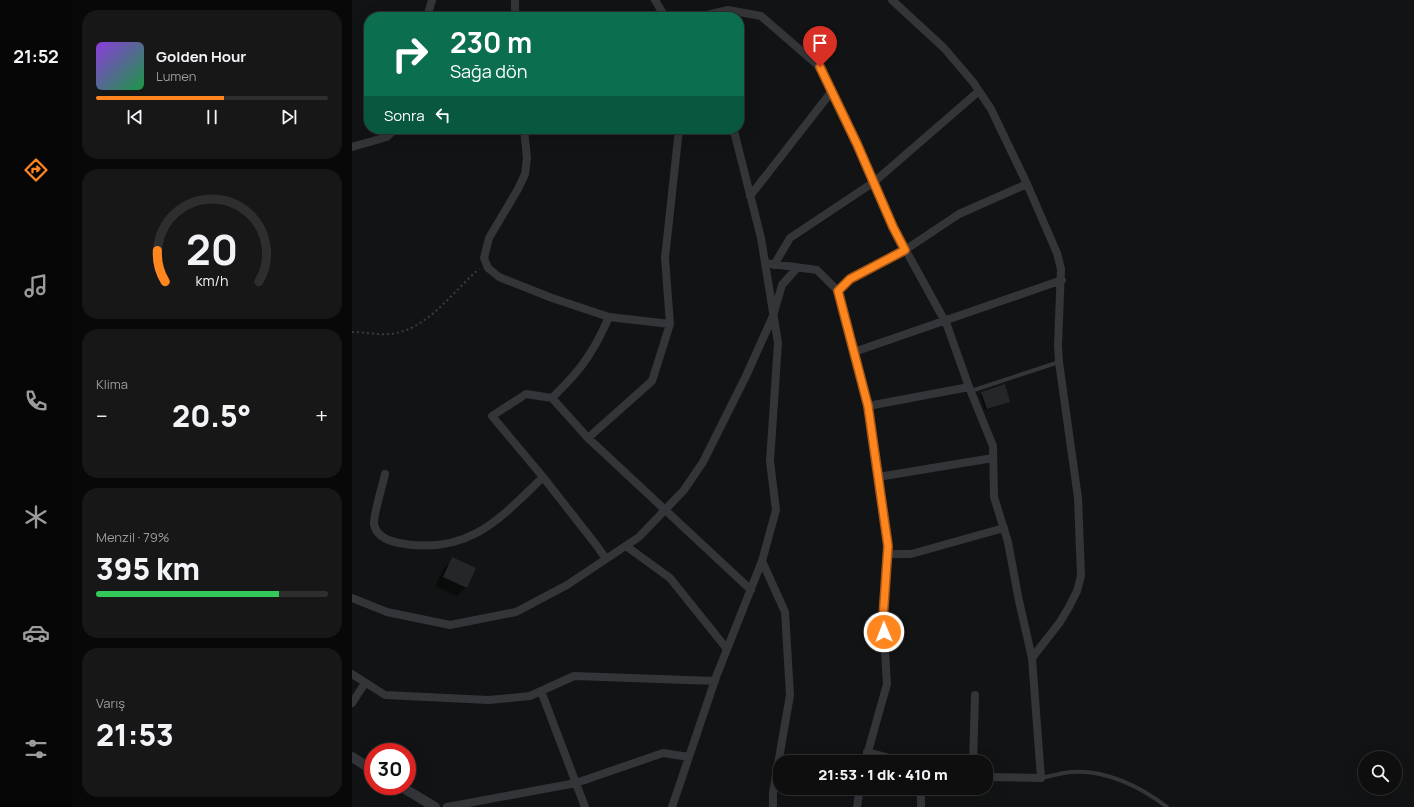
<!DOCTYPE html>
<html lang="tr">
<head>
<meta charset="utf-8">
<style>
	:root { --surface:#0e0e0f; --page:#171718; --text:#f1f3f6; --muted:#9b9c9e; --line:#2e2e2f; --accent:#ff861f }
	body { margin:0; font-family:Manrope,sans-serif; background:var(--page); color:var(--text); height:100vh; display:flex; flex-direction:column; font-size:15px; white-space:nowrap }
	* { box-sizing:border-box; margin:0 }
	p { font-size:13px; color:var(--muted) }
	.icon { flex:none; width:22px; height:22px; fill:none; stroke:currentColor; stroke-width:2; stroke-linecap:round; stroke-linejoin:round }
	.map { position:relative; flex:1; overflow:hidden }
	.panel { display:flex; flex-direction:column; gap:10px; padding:10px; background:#080808; width:280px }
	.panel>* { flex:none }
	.hud { position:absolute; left:12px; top:12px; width:380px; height:122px; border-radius:16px; box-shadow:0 4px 16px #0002,0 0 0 1px var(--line); background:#0b6e4f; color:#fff; overflow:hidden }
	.controls { position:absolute; left:1006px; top:751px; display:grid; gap:8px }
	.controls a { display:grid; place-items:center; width:44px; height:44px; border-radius:50%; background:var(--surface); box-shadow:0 4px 16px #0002,0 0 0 1px var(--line); font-size:20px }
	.speed { position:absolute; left:12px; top:743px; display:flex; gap:8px; font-size:20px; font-weight:700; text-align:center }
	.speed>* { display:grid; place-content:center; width:52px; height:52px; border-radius:50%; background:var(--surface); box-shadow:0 4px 16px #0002,0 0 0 1px var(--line); line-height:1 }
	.speed .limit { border:6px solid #d22; background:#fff; color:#111 }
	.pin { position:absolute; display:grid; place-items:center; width:34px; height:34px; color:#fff; margin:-41px -17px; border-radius:50% 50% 50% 0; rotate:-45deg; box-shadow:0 0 4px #0007 }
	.pin .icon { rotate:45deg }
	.me { position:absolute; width:44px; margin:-22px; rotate:359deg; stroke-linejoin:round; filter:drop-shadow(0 0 3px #0008) }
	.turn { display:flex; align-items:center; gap:14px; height:84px; padding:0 20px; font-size:18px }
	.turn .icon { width:52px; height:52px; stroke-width:2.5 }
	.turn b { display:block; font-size:28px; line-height:34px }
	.then { display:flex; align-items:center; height:38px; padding:0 20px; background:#0003; gap:8px; font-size:15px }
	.big { font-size:30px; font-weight:800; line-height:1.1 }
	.panel .tile { flex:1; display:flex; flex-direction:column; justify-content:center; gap:6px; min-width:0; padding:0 14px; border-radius:16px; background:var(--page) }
	.panel .dial { align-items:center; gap:0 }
	.dial svg { height:104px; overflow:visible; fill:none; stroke:var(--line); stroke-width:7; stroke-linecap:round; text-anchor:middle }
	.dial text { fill:var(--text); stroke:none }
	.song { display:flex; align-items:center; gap:12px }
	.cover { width:48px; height:48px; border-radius:6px; background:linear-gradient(135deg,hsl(270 70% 55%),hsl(140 70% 35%)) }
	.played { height:4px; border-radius:2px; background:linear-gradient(90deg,var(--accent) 55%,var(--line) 55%) }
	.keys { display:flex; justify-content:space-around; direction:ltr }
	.heat { display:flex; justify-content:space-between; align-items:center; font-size:22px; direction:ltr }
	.charge { height:6px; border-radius:3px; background:linear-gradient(90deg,#34c759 79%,var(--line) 0) }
	.trip { position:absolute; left:421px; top:755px; width:220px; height:40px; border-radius:16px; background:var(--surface); box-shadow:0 4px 16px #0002,0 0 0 1px var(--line); font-weight:800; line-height:40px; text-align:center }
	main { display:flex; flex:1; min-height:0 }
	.menu { display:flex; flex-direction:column; width:72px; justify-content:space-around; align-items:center; background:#060606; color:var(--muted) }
	.menu .icon { width:28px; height:28px }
	.menu .selected { color:var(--accent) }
	.menu b { font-size:18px; color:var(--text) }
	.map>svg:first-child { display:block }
</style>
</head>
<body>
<main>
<nav class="menu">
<b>21:52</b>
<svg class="icon selected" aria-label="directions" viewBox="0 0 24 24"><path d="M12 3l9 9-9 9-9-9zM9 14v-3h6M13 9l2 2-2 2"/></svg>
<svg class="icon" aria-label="music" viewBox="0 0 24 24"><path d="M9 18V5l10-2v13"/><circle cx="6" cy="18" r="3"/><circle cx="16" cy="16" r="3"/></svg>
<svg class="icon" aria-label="phone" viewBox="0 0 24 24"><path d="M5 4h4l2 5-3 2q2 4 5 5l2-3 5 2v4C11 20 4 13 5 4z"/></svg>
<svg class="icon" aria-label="climate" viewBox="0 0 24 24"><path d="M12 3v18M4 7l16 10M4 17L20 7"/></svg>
<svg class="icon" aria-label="car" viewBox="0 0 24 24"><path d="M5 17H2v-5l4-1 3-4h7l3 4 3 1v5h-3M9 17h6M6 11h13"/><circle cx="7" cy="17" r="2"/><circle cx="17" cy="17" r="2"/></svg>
<svg class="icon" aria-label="filters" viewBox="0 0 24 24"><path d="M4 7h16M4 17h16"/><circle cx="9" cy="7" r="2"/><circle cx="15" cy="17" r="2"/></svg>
</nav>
<section class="panel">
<div class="tile">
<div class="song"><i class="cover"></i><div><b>Golden Hour</b><p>Lumen</p></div></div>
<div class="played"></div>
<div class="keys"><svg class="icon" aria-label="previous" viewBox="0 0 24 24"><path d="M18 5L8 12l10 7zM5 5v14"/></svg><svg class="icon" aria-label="pause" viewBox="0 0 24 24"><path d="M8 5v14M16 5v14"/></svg><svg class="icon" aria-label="next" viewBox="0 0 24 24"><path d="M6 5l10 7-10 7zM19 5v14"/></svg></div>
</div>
<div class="tile dial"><svg viewBox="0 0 100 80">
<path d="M14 69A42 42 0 1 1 86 69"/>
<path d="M14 69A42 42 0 0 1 8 45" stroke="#ff861f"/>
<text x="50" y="56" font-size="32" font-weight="700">20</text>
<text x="50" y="72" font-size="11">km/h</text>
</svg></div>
<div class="tile"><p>Klima</p>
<div class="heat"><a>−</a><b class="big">20.5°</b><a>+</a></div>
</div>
<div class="tile"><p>Menzil · 79%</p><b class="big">395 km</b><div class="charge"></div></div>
<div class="tile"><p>Varış</p><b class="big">21:53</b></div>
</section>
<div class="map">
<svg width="1062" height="807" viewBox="0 0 1062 807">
	<rect width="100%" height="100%" fill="#121314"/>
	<path fill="#0007" d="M630 393 657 401 655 403 633 410 628 395Z
		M101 559 114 587 105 596 83 586 92 568Z"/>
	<path fill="#252628" d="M653 384 658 402 635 409 629 392Z
		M100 557 124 568 115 588 91 577Z"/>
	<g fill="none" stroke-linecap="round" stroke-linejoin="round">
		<path stroke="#393c41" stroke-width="2" stroke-dasharray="2 3" stroke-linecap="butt" d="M0 332C12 332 25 335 37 334 75 331 100 292 127 269"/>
		<path stroke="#333539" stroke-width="4" d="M619 391 707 362
			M689 778C699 776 709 773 719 772 753 769 789 787 815 807"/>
		<path stroke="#333539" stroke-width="8" d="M163 0V17
			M303 0 313 17
			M540 0 592 48 621 82 639 109 675 184 705 253 709 269 706 345 707 362 726 498 729 576 725 591 717 607 708 622 680 658 689 778 634 777
			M75 17 80 0
			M347 17 376 10 409 16 468 67 505 144 541 227 595 325 617 387 641 446 642 497 656 542 667 601 680 658
			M172 129 175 158 173 174 166 189 137 238 132 258 136 268 147 277 200 298 257 317 318 324
			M0 147 35 137 43 129
			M398 196 480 91
			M413 263 465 270 486 291 516 406 536 546 531 619 535 684 513 762
			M422 265 438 238 522 182 627 91
			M486 291 498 279 553 250 607 214 675 184
			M502 352 710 280
			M200 398C215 383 230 368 240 350 247 340 252 328 257 317
			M516 406 617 387
			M236 438 300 381 318 324 313 258 327 129
			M33 474C31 484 21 516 22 524 24 536 37 541 47 543 115 556 147 520 191 477
			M526 477 641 458
			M274 546 318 578 375 649
			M535 554H559L652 528
			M254 559 245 546 191 477 140 416 174 394 200 398 236 438 399 590
			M410 561 433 612 438 695 421 793V807
			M0 598 35 612 98 625 164 612 215 585 287 537 332 490 351 462 394 376 421 316 430 285 445 268
			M0 674 33 695 137 700 178 696 222 676 363 681
			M189 691 233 807
			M0 703 13 683
			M515 752 553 762
			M621 762 623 695
			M95 807 224 783 311 753 337 757
			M320 807 364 677 410 561 424 510 418 461 426 343 409 238 383 135 379 129
			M505 807 508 788
			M569 807V788"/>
		<path stroke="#333539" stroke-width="10" d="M0 757 21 770
			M48 786 83 807"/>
	</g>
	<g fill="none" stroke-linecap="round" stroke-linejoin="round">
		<g stroke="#a65714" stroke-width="10">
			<path id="route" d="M468 67 505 144 541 227 553 250 498 279 486 291 516 406 536 546 531 619 532 632"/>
		</g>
		<use href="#route" stroke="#ff861f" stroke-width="7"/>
	</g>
</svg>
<div class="controls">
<a><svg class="icon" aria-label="search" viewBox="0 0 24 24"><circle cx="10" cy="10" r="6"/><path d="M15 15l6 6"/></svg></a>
</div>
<div class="speed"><div class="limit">30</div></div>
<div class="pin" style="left:468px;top:67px;background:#d93025"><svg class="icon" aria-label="arrive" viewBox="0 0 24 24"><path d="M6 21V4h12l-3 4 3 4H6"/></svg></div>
<svg class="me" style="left:532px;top:632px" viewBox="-20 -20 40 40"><circle r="17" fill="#ff861f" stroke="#fff" stroke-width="3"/><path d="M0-11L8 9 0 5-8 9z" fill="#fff"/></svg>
<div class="trip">21:53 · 1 dk · 410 m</div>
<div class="hud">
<div class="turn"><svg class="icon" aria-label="right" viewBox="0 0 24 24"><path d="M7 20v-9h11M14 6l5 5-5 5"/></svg><div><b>230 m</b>Sağa dön</div></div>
<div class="then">Sonra<svg class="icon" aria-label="left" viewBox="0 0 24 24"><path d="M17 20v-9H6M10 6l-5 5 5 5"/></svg></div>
</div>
</div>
</main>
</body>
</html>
